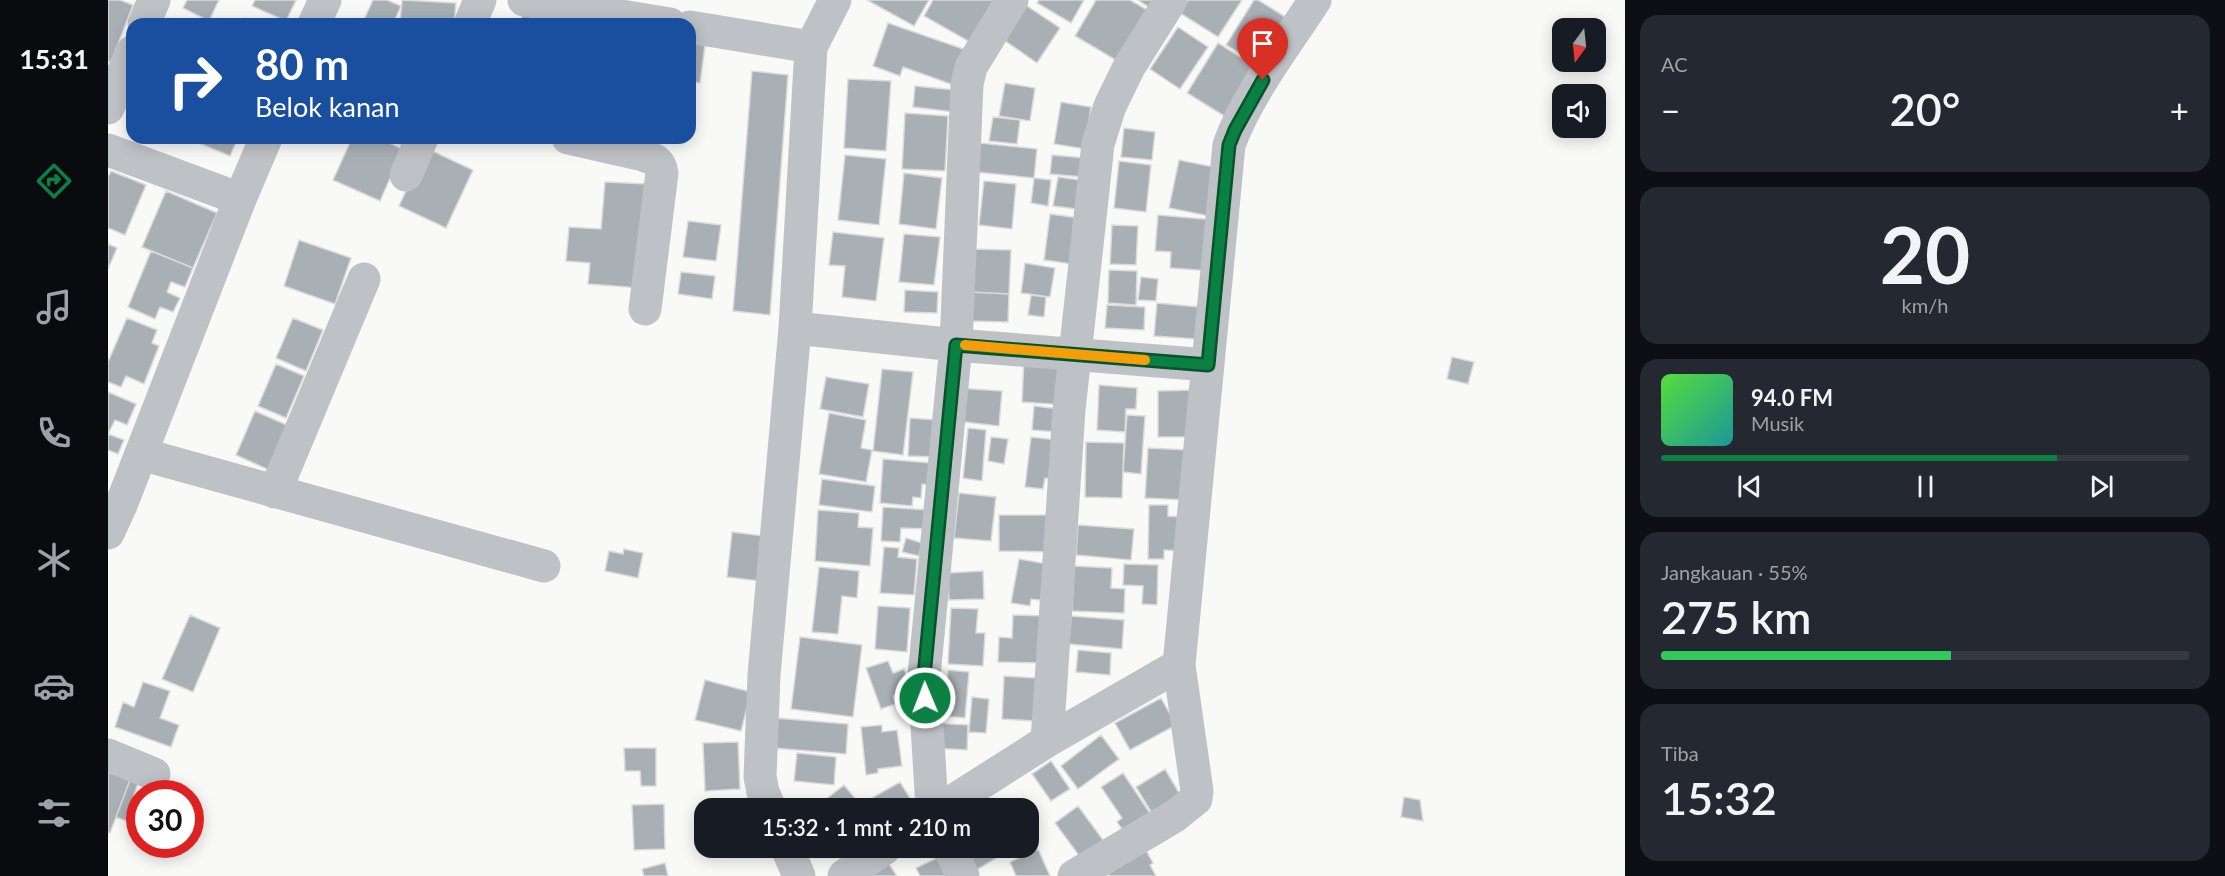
<!DOCTYPE html>
<html lang="id">
<head>
<meta charset="utf-8">
<style>
	:root { --surface:#171b24; --page:#242831; --text:#f1f3f6; --muted:#9ea1a6; --line:#363941; --accent:#0b8043 }
	body { margin:0; font-family:Lato,sans-serif; background:var(--page); color:var(--text); height:100vh; display:flex; flex-direction:column; font-size:22px; white-space:nowrap }
	* { box-sizing:border-box; margin:0 }
	p { font-size:20px; color:var(--muted) }
	.icon { flex:none; width:33px; height:33px; fill:none; stroke:currentColor; stroke-width:2; stroke-linecap:round; stroke-linejoin:round }
	.map { position:relative; flex:1; overflow:hidden }
	.drawer { display:flex; flex-direction:column; gap:15px; padding:15px; background:#0d0f14; width:600px }
	.drawer>* { flex:none }
	.top-card { position:absolute; left:18px; top:18px; width:570px; height:126px; border-radius:18px; box-shadow:0 3px 15px #0003; background:#1a4fa0; color:#fff; overflow:hidden }
	.needle { width:39px; rotate:195deg }
	.tools { position:absolute; left:1444px; top:18px; display:grid; gap:12px }
	.tools a { display:grid; place-items:center; width:54px; height:54px; border-radius:12px; background:var(--surface); box-shadow:0 3px 15px #0003; font-size:30px }
	.speed { position:absolute; left:18px; top:780px; display:flex; gap:12px; font-size:30px; font-weight:700; text-align:center }
	.speed>* { display:grid; place-content:center; width:78px; height:78px; border-radius:50%; background:var(--surface); box-shadow:0 3px 15px #0003; line-height:1 }
	.speed .limit { border:9px solid #d22; background:#fff; color:#111 }
	.pin { position:absolute; display:grid; place-items:center; width:51px; height:51px; color:#fff; margin:-62px -26px; border-radius:50% 50% 50% 0; rotate:-45deg; box-shadow:0 0 6px #0007 }
	.pin .icon { rotate:45deg }
	.me { position:absolute; width:66px; margin:-33px; rotate:359deg; stroke-linejoin:round; filter:drop-shadow(0 0 4px #0008) }
	.turn { display:flex; align-items:center; gap:21px; height:126px; padding:0 30px; font-size:27px }
	.turn .icon { width:78px; height:78px; stroke-width:2.5 }
	.turn b { display:block; font-size:42px; line-height:51px }
	.big { font-size:45px; font-weight:600; line-height:1.1 }
	.drawer .card { flex:1; display:flex; flex-direction:column; justify-content:center; gap:9px; min-width:0; padding:0 21px; border-radius:18px; background:var(--page) }
	.drawer .dial { align-items:center; gap:0 }
	.dial b { font-size:78px; line-height:1 }
	.song { display:flex; align-items:center; gap:18px }
	.cover { width:72px; height:72px; border-radius:9px; background:linear-gradient(135deg,hsl(110 70% 55%),hsl(180 70% 35%)) }
	.played { height:6px; border-radius:3px; background:linear-gradient(90deg,var(--accent) 75%,var(--line) 75%) }
	.keys { display:flex; justify-content:space-around; direction:ltr }
	.heat { display:flex; justify-content:space-between; align-items:center; font-size:33px; direction:ltr }
	.charge { height:9px; border-radius:4px; background:linear-gradient(90deg,#34c759 55%,var(--line) 0) }
	.trip { position:absolute; left:586px; top:798px; width:345px; height:60px; border-radius:18px; background:var(--surface); box-shadow:0 3px 15px #0003; font-weight:600; line-height:60px; text-align:center }
	main { display:flex; flex:1; min-height:0 }
	.tab-bar { display:flex; flex-direction:column; width:108px; justify-content:space-around; align-items:center; background:#090b0e; color:var(--muted) }
	.tab-bar .icon { width:42px; height:42px }
	.tab-bar .on { color:var(--accent) }
	.tab-bar b { font-size:27px; color:var(--text) }
	.map>svg:first-child { display:block }
</style>
</head>
<body>
<main>
<nav class="tab-bar">
<b>15:31</b>
<svg class="icon on" aria-label="directions" viewBox="0 0 24 24"><path d="M12 3l9 9-9 9-9-9zM9 14v-3h6M13 9l2 2-2 2"/></svg>
<svg class="icon" aria-label="music" viewBox="0 0 24 24"><path d="M9 18V5l10-2v13"/><circle cx="6" cy="18" r="3"/><circle cx="16" cy="16" r="3"/></svg>
<svg class="icon" aria-label="phone" viewBox="0 0 24 24"><path d="M5 4h4l2 5-3 2q2 4 5 5l2-3 5 2v4C11 20 4 13 5 4z"/></svg>
<svg class="icon" aria-label="climate" viewBox="0 0 24 24"><path d="M12 3v18M4 7l16 10M4 17L20 7"/></svg>
<svg class="icon" aria-label="car" viewBox="0 0 24 24"><path d="M5 17H2v-5l4-1 3-4h7l3 4 3 1v5h-3M9 17h6M6 11h13"/><circle cx="7" cy="17" r="2"/><circle cx="17" cy="17" r="2"/></svg>
<svg class="icon" aria-label="filters" viewBox="0 0 24 24"><path d="M4 7h16M4 17h16"/><circle cx="9" cy="7" r="2"/><circle cx="15" cy="17" r="2"/></svg>
</nav>
<div class="map">
<svg width="1517" height="876" viewBox="0 0 1517 876">
	<rect width="100%" height="100%" fill="#f9f9f7"/>
	<path fill="#a9b0b5" stroke="#dbdbd9" stroke-width="1.5" d="M0 0H12L25 5 3 62 0 61Z
		M79 0H111L101 21 75 8Z
		M147 0H188L178 21 144 6Z
		M265 0H279L293 6 285 24H254Z
		M294 0 348 3 346 24H292Z
		M759 0H821L806 26Z
		M825 0H894L867 45 816 16Z
		M931 0H976L963 23 929 3Z
		M988 0H1022L1041 11 1011 62 967 36Z
		M1030 0H1047L1042 8Z
		M1080 0H1134L1110 37 1072 13Z
		M1146 0H1150L1179 18 1150 65 1118 45Z
		M916 4 952 28 929 63 893 38Z
		M414 15 464 24H413Z
		M137 18 151 24H135Z
		M780 23 864 52 851 87 795 67 792 76 765 66Z
		M1070 27 1100 47 1072 89 1042 69Z
		M582 43 597 45 592 83 582 81Z
		M1110 43 1152 69 1121 119 1079 93Z
		M644 71 680 75 662 315 625 311Z
		M740 79 783 81 778 151 736 148Z
		M897 83 927 88 922 121 891 116Z
		M807 86 847 90 846 112 805 107Z
		M953 102 983 107 977 149 946 144Z
		M797 113 840 116 837 171 794 169Z
		M885 117 912 120 909 144 881 141Z
		M1016 128 1047 132 1044 160 1013 157Z
		M87 138H130L122 156 86 141Z
		M244 138H270L295 149 272 201 225 180Z
		M277 138H296L293 145Z
		M872 143 929 149 926 178 868 172Z
		M318 148 365 170 338 228 291 206Z
		M737 155 778 159 771 225 730 220Z
		M944 155 977 158 975 177 942 174Z
		M1071 160 1111 168 1101 216 1061 208Z
		M1011 161 1043 165 1038 212 1006 208Z
		M3 171 38 185 17 235 0 228V177Z
		M796 173 834 178 828 229 791 224Z
		M950 177 972 180 968 209 945 206Z
		M926 178 943 180 940 206 923 203Z
		M876 181 908 184 904 229 871 225Z
		M497 182 539 184 532 288 480 284 482 263 458 261 461 227 493 229Z
		M58 191 109 213 85 268 34 247Z
		M942 214 971 218 964 264 936 260Z
		M1050 215 1107 220 1103 271 1062 268 1063 252 1047 251Z
		M580 221 613 225 608 261 575 257Z
		M1004 225 1030 226 1028 265 1002 264Z
		M725 232 776 238 768 301 734 297 737 266 721 265Z
		M796 234 832 237 826 285 791 282Z
		M191 240 243 258 227 304 176 286Z
		M0 244 9 248 0 269Z
		M863 249 903 250 901 294 862 292Z
		M43 251 85 268 77 287 63 282 59 292 72 298 65 312 52 307 47 319 20 307Z
		M917 263 947 268 942 297 913 293Z
		M1001 270 1029 271 1028 305 1000 303Z
		M573 272 607 276 604 299 570 294Z
		M1033 277 1050 279 1048 301 1030 300Z
		M797 290 830 292 829 313 796 312Z
		M862 292 901 294 900 322 861 321Z
		M923 295 938 297 936 317 920 315Z
		M1049 303 1091 307 1088 339 1046 336Z
		M999 305 1037 307 1036 330 997 328Z
		M19 318 49 330 44 343 51 346 36 384 18 376 13 387 0 382V362Z
		M185 318 215 330 198 371 168 358Z
		M916 357 960 359 957 405 914 402Z
		M1344 357 1366 362 1360 384 1339 379Z
		M168 364 196 376 178 418 150 406Z
		M774 369 805 372 795 455 765 451Z
		M718 377 761 384 755 417 712 409Z
		M991 385 1029 388 1028 409H1018L1017 432 989 430Z
		M849 388 894 391 891 426 856 422Z
		M1085 390V437H1050V391Z
		M0 392 28 404 19 425 7 420 0 434 16 440 10 454 0 450Z
		M926 406 952 409 950 432 924 430Z
		M147 411 181 426 161 470 128 455Z
		M721 413 758 420 753 448 764 450 758 482 711 474Z
		M1019 415 1037 416 1033 474 1015 472Z
		M802 418 829 420 828 457 800 456Z
		M860 428 878 430 874 481 855 478Z
		M883 437 900 439 896 464 880 461Z
		M923 437 949 440 945 479 937 478 935 489 917 487Z
		M978 442 1016 443 1014 498 977 497Z
		M1040 448 1081 450 1079 500 1037 498Z
		M775 459 823 463 821 485 814 484 813 498 805 497 804 506 772 503Z
		M714 479 767 486 764 512 711 505Z
		M851 493 888 497 883 541 846 538Z
		M1041 505H1060V516L1075 517 1074 551 1056 550V559H1040Z
		M775 507 821 510 820 529 793 528 792 542 773 541Z
		M710 510 751 513 750 527 765 528 762 566 707 561Z
		M891 515H948V552L891 551Z
		M970 525 1026 529 1023 560 968 555Z
		M624 532 656 536 651 581 619 577Z
		M798 538 814 543 811 556 794 552Z
		M776 547 791 548 790 557 809 559 806 595 772 593Z
		M516 549 535 553 530 578 497 571 501 551 515 554Z
		M911 559 945 565 939 601 923 599 922 606 903 603Z
		M1016 564 1050 565 1049 605 1034 604 1035 586 1015 585Z
		M966 566 1004 568 1003 588 1017 589 1016 613 964 611Z
		M711 567 751 571 749 598 734 596 730 634 704 632Z
		M875 571 876 599 841 600 840 573Z
		M770 606 802 608 799 652 767 649Z
		M843 608 870 609 868 633H877L875 666 840 664Z
		M82 615 112 628 85 692 54 679Z
		M905 615 938 616 936 663 890 662 891 637 904 638Z
		M963 616 1016 620 1014 649 961 644Z
		M692 637 754 645 745 717 683 709Z
		M970 650 1003 653 1002 675 968 672Z
		M780 661 785 673 796 669 803 690 785 696 787 704 773 709 758 668Z
		M840 670 861 672 857 718 837 716Z
		M896 676 928 678 926 721 894 719Z
		M597 680 643 692 633 731 587 720Z
		M35 682 62 691 52 718 71 725 63 747 7 727 15 702 26 707Z
		M864 697 881 699 878 733 861 732Z
		M1053 698 1068 725 1022 750 1007 723Z
		M667 718 740 724 738 754 665 748Z
		M826 723 860 725 859 750 825 748Z
		M774 725V732L789 730 794 766 770 769V773L758 775 753 727Z
		M993 735 1011 759 970 789 953 766Z
		M630 742 632 789 597 791 595 743Z
		M516 748H548V786H533L532 771H517Z
		M689 753 728 757 726 785 686 781Z
		M943 761 962 789 943 801 924 774Z
		M1057 769 1074 798 1045 815 1028 787Z
		M0 772 22 780 2 833 0 832Z
		M1015 773 1048 822 1021 839 1009 822 1014 818 993 787Z
		M22 780 30 783 23 803 31 806 24 823 8 817Z
		M792 782 808 808H771L764 798Z
		M736 785 755 808H707Z
		M1296 797 1312 800 1315 821 1293 817Z
		M556 804 557 849 526 850 524 805Z
		M970 806 998 844 975 861 947 823Z
		M1035 845 1045 863 1042 865 1048 876H1002L1000 873Z
		M852 848H895L898 852 867 871Z
		M930 849 942 876H908L902 862Z
		M835 855 846 876H812L808 868Z
		M777 858 789 876H759Z
		M557 863 560 876H536L534 869Z"/>
	<g fill="none" stroke-linecap="round" stroke-linejoin="round">
		<path stroke="#bec2c6" stroke-width="33" d="M416 0 562 24
			M36 24 46 0
			M206 24 217 0
			M362 24 372 0
			M582 27 703 47
			M0 108 24 52
			M460 138 535 155C546 159 552 161 554 173L537 309
			M0 150 132 199
			M298 175 314 138
			M687 328 848 345 1100 365
			M33 454 436 566
			M167 492 256 279
			M0 533 13 505 132 199 158 138
			M939 741 961 410 990 144 1002 106 1021 67 1063 0
			M0 755 46 774
			M662 808 655 792 652 777 656 675 687 328 703 47 727 0
			M824 808 816 676 848 345 859 84 863 67 904 0
			M834 808 939 741 1071 665 1121 145C1139 95 1178 45 1207 0
			M679 848 691 876
			M841 848 855 876
			M736 876 777 848
			M966 876 1067 816 1088 799 1089 791 1071 665"/>
	</g>
	<g fill="none" stroke-linecap="round" stroke-linejoin="round">
		<g stroke="#07532c" stroke-width="15">
			<path id="route" d="M817 698 816 676 848 345 1100 365 1121 145 1127 130 1155 80"/>
		</g>
		<use href="#route" stroke="#0b8043" stroke-width="10"/>
		<path stroke="#f59e0b" stroke-width="10" d="M857 345 1037 360"/>
	</g>
</svg>
<div class="tools">
<a><svg class="needle" viewBox="-14 -14 28 28"><path d="M0-13l5 13h-10z" fill="#e53935"/><path d="M0 13l5-13h-10z" fill="#9ea1a6"/></svg></a>
<a><svg class="icon" aria-label="sound" viewBox="0 0 24 24"><path d="M4 9h4l5-4v14l-5-4H4zM17 9q2 3 0 6"/></svg></a>
</div>
<div class="speed"><div class="limit">30</div></div>
<div class="pin" style="left:1155px;top:80px;background:#d93025"><svg class="icon" aria-label="arrive" viewBox="0 0 24 24"><path d="M6 21V4h12l-3 4 3 4H6"/></svg></div>
<svg class="me" style="left:817px;top:698px" viewBox="-20 -20 40 40"><circle r="17" fill="#0b8043" stroke="#fff" stroke-width="3"/><path d="M0-11L8 9 0 5-8 9z" fill="#fff"/></svg>
<div class="trip">15:32 · 1 mnt · 210 m</div>
<div class="top-card">
<div class="turn"><svg class="icon" aria-label="right" viewBox="0 0 24 24"><path d="M7 20v-9h11M14 6l5 5-5 5"/></svg><div><b>80 m</b>Belok kanan</div></div>
</div>
</div>
<section class="drawer">
<div class="card"><p>AC</p>
<div class="heat"><a>−</a><b class="big">20°</b><a>+</a></div>
</div>
<div class="card dial"><b>20</b><p>km/h</p></div>
<div class="card">
<div class="song"><i class="cover"></i><div><b>94.0 FM</b><p>Musik</p></div></div>
<div class="played"></div>
<div class="keys"><svg class="icon" aria-label="previous" viewBox="0 0 24 24"><path d="M18 5L8 12l10 7zM5 5v14"/></svg><svg class="icon" aria-label="pause" viewBox="0 0 24 24"><path d="M8 5v14M16 5v14"/></svg><svg class="icon" aria-label="next" viewBox="0 0 24 24"><path d="M6 5l10 7-10 7zM19 5v14"/></svg></div>
</div>
<div class="card"><p>Jangkauan · 55%</p><b class="big">275 km</b><div class="charge"></div></div>
<div class="card"><p>Tiba</p><b class="big">15:32</b></div>
</section>
</main>
</body>
</html>
